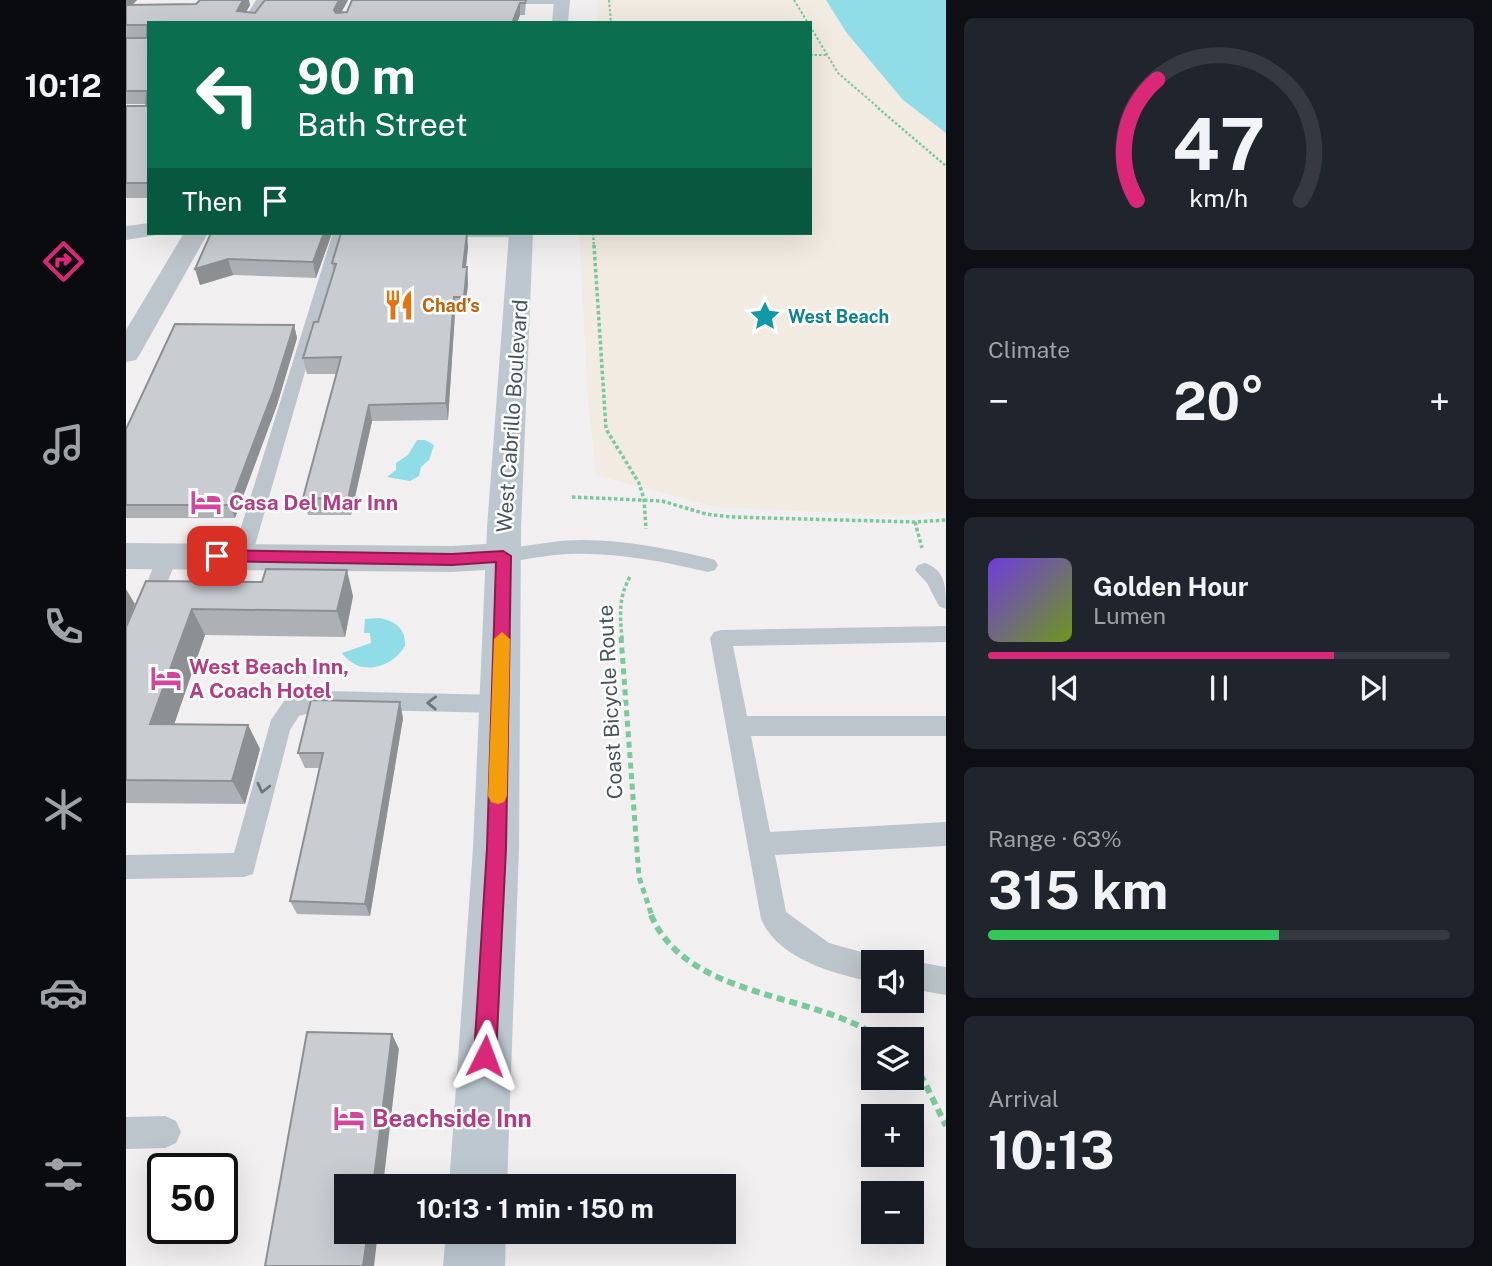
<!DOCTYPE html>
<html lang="en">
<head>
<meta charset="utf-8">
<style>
	:root { --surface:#171b24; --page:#20242c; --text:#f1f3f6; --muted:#9ea1a6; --line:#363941; --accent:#db2777 }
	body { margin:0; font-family:"Public Sans",sans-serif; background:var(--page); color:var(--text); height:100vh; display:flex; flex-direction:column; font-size:26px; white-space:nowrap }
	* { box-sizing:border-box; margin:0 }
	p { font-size:23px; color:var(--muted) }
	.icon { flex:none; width:38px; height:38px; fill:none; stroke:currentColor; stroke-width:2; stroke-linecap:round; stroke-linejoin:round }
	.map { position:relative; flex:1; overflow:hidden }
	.panel { display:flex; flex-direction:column; gap:18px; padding:18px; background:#0d0f14; width:546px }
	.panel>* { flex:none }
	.hud { position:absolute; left:21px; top:21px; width:665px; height:214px; border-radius:0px; box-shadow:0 7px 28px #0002; background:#0b6e4f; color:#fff; overflow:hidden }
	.fabs { position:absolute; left:735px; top:950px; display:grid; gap:14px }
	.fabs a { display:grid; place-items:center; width:63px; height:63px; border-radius:0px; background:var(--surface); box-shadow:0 7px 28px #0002; font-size:35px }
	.speed { position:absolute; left:21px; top:1153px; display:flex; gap:14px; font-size:35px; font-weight:700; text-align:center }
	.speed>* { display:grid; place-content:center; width:91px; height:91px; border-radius:50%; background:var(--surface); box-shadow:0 7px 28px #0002; line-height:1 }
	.speed .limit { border:4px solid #111; border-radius:10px; background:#fff; color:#111 }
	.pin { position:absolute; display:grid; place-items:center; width:60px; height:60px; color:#fff; margin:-30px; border-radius:14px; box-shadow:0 4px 10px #0006 }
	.me { position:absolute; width:77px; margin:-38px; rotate:3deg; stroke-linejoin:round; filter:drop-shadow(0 0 5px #0008) }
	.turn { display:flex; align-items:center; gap:24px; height:147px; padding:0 35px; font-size:32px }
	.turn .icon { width:91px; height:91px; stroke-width:2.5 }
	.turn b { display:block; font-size:49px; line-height:60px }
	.then { display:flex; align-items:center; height:66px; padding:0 35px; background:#0003; gap:14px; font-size:26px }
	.big { font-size:52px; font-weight:700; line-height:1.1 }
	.panel .card { flex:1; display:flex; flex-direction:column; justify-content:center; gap:10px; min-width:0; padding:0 24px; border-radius:10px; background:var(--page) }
	.panel .dial { align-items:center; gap:0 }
	.dial svg { height:182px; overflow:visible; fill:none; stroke:var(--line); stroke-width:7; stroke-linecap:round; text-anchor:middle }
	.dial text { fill:var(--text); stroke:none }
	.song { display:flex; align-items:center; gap:21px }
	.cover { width:84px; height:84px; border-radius:10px; background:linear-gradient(135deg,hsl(260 70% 55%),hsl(80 70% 35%)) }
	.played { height:7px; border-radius:4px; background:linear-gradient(90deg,var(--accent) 75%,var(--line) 75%) }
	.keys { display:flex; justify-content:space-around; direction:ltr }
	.heat { display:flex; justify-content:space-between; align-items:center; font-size:38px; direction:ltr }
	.charge { height:10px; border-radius:5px; background:linear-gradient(90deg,#34c759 63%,var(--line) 0) }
	.trip { position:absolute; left:208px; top:1174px; width:402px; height:70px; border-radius:0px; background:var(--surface); box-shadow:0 7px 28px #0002; font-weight:700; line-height:70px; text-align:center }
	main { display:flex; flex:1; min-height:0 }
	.menu { display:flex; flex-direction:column; width:126px; justify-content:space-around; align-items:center; background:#090b0e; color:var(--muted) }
	.menu .icon { width:49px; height:49px }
	.menu .on { color:var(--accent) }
	.menu b { font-size:32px; color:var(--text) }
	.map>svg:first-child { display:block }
</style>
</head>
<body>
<main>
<nav class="menu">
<b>10:12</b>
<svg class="icon on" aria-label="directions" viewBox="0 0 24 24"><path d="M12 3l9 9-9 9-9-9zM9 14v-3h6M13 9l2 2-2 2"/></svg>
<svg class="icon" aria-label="music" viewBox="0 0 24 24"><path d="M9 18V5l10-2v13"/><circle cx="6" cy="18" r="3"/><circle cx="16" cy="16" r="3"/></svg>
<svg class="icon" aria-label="phone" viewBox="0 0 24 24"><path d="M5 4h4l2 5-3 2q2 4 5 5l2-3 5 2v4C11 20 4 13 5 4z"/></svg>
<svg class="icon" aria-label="climate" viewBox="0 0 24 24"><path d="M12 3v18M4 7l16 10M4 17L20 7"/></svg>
<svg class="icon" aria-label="car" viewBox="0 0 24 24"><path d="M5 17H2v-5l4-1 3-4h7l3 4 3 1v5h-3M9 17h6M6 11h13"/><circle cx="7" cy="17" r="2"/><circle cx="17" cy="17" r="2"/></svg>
<svg class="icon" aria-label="filters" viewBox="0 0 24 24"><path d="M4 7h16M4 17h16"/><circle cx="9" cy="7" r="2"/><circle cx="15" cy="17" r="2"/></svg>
</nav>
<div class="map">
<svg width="820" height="1266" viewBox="0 0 820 1266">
	<rect width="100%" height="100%" fill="#f2eff0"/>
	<path fill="#f2ebe1" d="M471 0H700L720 32 777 100 820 133V512L774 516 589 507 470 475 462 400 453 233H684V23H471Z"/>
	<path fill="#90dce7" d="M700 0H820V133L777 100 720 32Z
		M291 440H299L308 445 303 460 295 467 293 476 284 481 261 477 270 470V463L282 455Z
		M253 618C269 621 280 628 279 646 265 669 233 677 216 653L245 643 244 633H238L239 619Z"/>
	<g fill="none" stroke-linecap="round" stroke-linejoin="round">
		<path stroke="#7ac99c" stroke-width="2" stroke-dasharray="2.5 2" stroke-linecap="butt" d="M483 0 485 23
			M668 0 682 23
			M684 26 712 73 754 109
			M684 55H701"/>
		<path stroke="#7ac99c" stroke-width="2.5" stroke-dasharray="2.5 2" stroke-linecap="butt" d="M752 108 820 166
			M467 233 468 246"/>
		<path stroke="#7ac99c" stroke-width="3.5" stroke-dasharray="3.5 2.5" stroke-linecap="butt" d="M468 245 480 429 513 483 518 499 520 529
			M446 497 536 501 580 514 605 517 789 522 820 520
			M789 522 796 548
			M496 639C494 614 492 597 505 575"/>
		<path stroke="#7ac99c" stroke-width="5" stroke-dasharray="6 4.5" stroke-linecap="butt" d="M495 637 513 877 526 916"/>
		<path stroke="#7ac99c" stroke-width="6" stroke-dasharray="8 5" stroke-linecap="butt" d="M525 915C562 1001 690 991 757 1040
			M786 1064 797 1079 820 1126"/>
		<path fill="#bcc5cb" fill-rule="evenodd" d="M395 0H438L440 2 436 4H398Z
			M207 233H219L126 556 123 561H109L106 556Z
			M327 233H401L395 237H333Z
			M434 541C484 537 534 547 582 558L589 560 592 565 589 570 582 572C536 561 489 552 442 554 420 555 398 560 377 563L370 561 367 556 370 551 377 549Z
			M42 549 49 551 52 556 11 657 8 663 0 666V632L32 556 35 551Z
			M799 563C820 570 820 588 820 609L813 606 801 583 789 570 792 565Z
			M820 626V642L607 646 621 716H820V736H625L644 832 820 822V846L649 855 660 912 703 943 757 958 759 962H747V982C708 974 652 959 635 919L584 638 588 632 595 630Z
			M198 691 374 695 382 697 385 704 382 711 374 713 198 709 173 716 164 730 127 874 118 877 0 879V855L108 853 145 720 158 701Z
			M786 961 820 967V995L786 989V962H783Z
			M39 1116 50 1121 55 1132 50 1143 39 1148 0 1149V1117Z"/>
		<path fill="#bcc5cb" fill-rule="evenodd" d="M130 0H146L132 23H116Z
			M23 223V233H33L31 235 0 240V226Z
			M58 233H82L14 354 10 360 0 362V330Z
			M0 543 326 546 377 543 390 547 395 556 390 565 377 569 326 572 0 569Z"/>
		<path fill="#bcc7d0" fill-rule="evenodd" d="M428 0H444L442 23H426Z
			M383 233H407L395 528 393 848 381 1186H323L347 848 361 528Z
			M320 1232H380L379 1266H317Z"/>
	</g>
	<path fill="#adb0b5" d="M0 0H11L6 5H124L120 12 129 13 222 0 215 13 400 0 399 15H394L391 23H23V198H0V106H20V104H0V38H21V37H0Z
		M85 233H206L190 278 107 275 74 285 69 269Z
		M342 247 340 267H341L342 283 339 313H329L322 420 246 421 225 515H182L177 498 211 374H181L177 358 192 322 207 272 206 263Z
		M168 325 171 338 151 405 109 518H0V429Z
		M20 581 227 596 219 637 79 635 48 724 122 725 134 749 119 804 0 803V627Z
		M277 718 244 916 171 914 164 901 194 768H179L172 753Z"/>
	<path fill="#8d9093" d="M0 0H11L0 11Z
		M117 0H123L124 5 114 23 111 11Z
		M213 0H222L210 22 208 10Z
		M394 3V15L391 23H386Z
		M198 233H206L190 278 187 262Z
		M341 233 342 247 338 283 337 267Z
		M102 259 107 275 74 285 69 269Z
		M341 267 342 283 339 313 338 297Z
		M328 297 329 313 322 420 320 403Z
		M168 325 171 338 151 405 109 518 104 505Z
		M243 405 246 421 225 515 222 499Z
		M221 570 227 596 219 637 211 611Z
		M0 589 9 604 0 626Z
		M66 609 79 635 40 748 24 724Z
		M274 702 277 718 244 916 239 904Z
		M122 725 134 749 119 804 106 781Z
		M266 1034 273 1049 257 1186H247Z
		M242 1232H252L248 1266H237Z"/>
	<path fill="#c9cdd2" stroke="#8d9093" stroke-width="2" d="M74 0H117L111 11 129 13 139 0H213L208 10 210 13 221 12 226 0H400L399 3H394L386 23H23V183H0V106H20L21 91H0V38H21V25H0V5L70 4Z
		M85 233H198L187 262 102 259 69 269Z
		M215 233H341L337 267H341L338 297H328L320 403 243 405 222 499 177 498 215 357 177 358 188 322H192L210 264 206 263Z
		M49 324 168 325 147 392 104 505H0V429Z
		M140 569 221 570 211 611 66 609 24 724 122 725 106 781 0 780V627L20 581 136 582Z
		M185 700 274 702 239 904 164 901 197 753H172Z
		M181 1032 266 1034 247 1186H220V1232H242L237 1266H139Z"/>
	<defs><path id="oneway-chevron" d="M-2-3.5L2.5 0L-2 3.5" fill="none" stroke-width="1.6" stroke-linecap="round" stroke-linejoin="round" transform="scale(1.75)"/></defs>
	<g stroke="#6b767d">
		<use href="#oneway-chevron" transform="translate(306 703) rotate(-179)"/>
		<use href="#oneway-chevron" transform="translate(137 788) rotate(104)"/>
	</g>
	<path fill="#db2777" stroke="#8e194d" stroke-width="2" d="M91 550 326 554 377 551 385 556 380 848 370 1056 367 1064 359 1067 351 1064 348 1056 361 848 370 562 326 565 91 561 84 556Z"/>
	<path fill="#f59e0b" d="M376 632 384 639 381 796 378 802 372 804 365 802 362 796 368 639Z"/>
	<defs>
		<g id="restaurant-bare" transform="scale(2.415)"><path d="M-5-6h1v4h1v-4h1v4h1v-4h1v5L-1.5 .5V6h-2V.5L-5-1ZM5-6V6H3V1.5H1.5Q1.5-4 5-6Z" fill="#e8710a" stroke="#fff" stroke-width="2.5" paint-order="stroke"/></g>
		<g id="sight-bare" transform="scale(2.415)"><path d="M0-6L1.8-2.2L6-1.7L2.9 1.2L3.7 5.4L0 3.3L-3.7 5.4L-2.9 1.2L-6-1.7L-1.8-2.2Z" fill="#0f9aa8" stroke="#fff" stroke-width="2.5" paint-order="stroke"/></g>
		<g id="hotel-bare" transform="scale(2.415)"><path d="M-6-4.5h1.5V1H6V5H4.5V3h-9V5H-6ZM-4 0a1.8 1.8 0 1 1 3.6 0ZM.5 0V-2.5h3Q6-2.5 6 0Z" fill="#d1479c" stroke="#fff" stroke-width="2.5" paint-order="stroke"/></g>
	</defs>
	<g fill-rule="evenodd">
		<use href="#restaurant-bare" x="273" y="305"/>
		<use href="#sight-bare" x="639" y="316"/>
		<use href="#hotel-bare" x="80" y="502"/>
		<use href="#hotel-bare" x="40" y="678"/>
		<use href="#hotel-bare" x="223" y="1118"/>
	</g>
	<g text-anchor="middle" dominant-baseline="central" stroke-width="5" stroke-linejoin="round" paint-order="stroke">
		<g font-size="18" font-weight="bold" fill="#c56008" stroke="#fff" text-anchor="start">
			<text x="296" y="305">Chad’s</text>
		</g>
		<g font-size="18" font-weight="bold" fill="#0d838f" stroke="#fff" text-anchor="start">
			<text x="662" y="316">West Beach</text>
		</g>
		<g font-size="21" fill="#48545c" stroke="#fff">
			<text transform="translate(386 416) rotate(-86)">West Cabrillo Boulevard</text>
			<text transform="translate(484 702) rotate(-93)">Coast Bicycle Route</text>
		</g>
		<g font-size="21" font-weight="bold" fill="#b23c85" stroke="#fff" text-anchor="start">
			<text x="103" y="502">Casa Del Mar Inn</text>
			<text x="63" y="666">West Beach Inn,<tspan x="63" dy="24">A Coach Hotel</tspan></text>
		</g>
		<g font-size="24" font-weight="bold" fill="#b23c85" stroke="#fff" text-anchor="start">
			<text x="246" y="1118">Beachside Inn</text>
		</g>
	</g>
</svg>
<div class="fabs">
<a><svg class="icon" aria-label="sound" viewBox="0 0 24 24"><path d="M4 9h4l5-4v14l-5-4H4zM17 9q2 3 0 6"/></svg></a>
<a><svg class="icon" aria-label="layers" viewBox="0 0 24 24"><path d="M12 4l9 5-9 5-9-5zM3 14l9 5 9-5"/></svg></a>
<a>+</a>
<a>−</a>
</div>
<div class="speed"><div class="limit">50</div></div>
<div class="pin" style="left:91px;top:556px;background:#d93025"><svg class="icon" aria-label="arrive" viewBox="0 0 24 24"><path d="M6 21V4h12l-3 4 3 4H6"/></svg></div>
<svg class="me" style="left:359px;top:1056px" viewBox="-20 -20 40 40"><path d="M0-17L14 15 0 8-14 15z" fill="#db2777" stroke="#fff" stroke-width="4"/></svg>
<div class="trip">10:13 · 1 min · 150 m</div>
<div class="hud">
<div class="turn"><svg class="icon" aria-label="left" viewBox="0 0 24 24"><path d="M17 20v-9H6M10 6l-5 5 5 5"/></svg><div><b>90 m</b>Bath Street</div></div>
<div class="then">Then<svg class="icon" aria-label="arrive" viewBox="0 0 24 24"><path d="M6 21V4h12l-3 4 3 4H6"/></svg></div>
</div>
</div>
<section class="panel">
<div class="card dial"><svg viewBox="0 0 100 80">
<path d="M14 69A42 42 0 1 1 86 69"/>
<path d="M14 69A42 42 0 0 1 23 16" stroke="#db2777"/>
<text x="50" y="56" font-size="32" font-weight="700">47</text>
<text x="50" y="72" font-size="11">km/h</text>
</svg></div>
<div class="card"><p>Climate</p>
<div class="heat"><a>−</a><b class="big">20°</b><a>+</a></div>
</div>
<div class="card">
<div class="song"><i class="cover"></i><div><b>Golden Hour</b><p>Lumen</p></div></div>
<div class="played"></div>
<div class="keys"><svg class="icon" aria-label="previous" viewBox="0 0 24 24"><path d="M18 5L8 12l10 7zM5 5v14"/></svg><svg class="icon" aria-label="pause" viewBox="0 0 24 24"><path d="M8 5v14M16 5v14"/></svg><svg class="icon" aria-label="next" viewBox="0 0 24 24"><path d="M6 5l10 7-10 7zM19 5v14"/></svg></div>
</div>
<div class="card"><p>Range · 63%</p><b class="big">315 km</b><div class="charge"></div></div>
<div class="card"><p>Arrival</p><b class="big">10:13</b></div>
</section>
</main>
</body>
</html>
